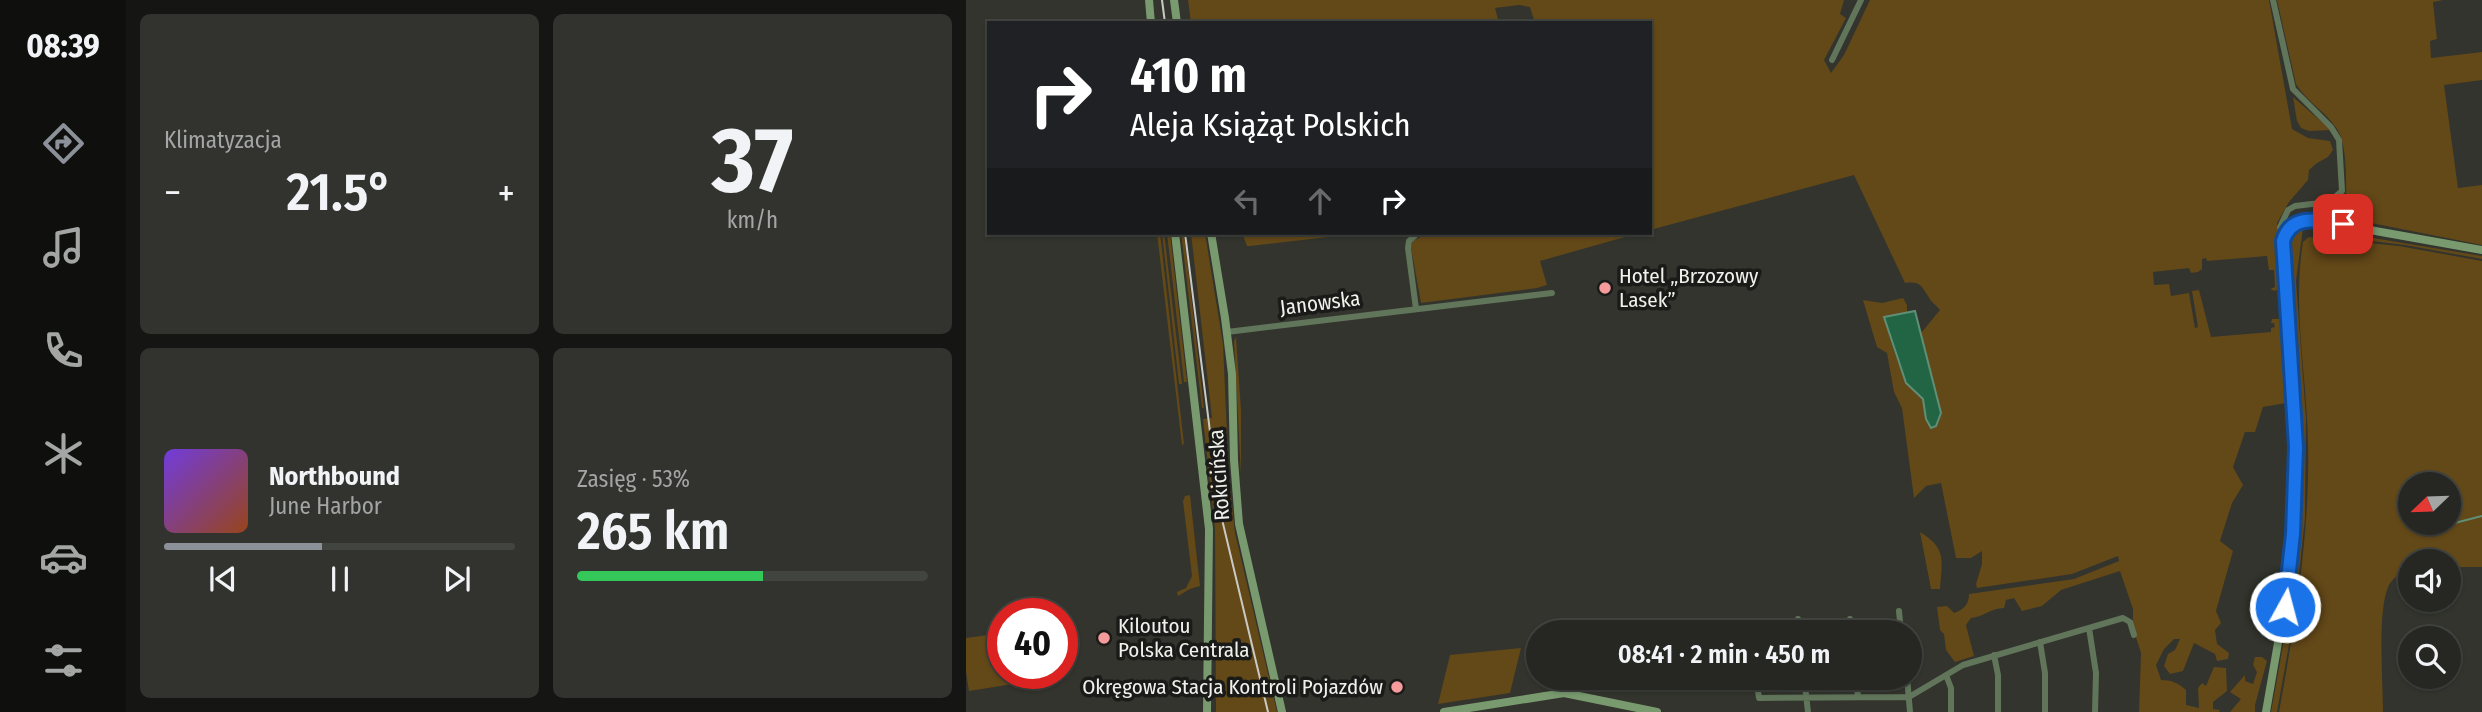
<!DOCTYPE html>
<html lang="pl">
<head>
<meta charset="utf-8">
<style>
	:root { --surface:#262722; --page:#32332f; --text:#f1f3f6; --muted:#a4a5a5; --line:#424440; --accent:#8c9099 }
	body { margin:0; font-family:"Fira Sans Condensed",sans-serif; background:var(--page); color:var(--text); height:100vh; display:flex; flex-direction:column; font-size:26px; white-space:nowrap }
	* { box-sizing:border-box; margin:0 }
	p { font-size:23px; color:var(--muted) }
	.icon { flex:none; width:38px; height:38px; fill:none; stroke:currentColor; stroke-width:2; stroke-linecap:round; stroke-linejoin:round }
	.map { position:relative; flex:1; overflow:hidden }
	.details { display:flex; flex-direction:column; gap:14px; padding:14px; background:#151513; width:840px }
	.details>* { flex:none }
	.hud { position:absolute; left:21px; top:21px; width:665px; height:214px; border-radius:0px; box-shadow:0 2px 5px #0004,0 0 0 2px var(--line); background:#202124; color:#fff; overflow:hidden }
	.needle { width:46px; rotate:247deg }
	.controls { position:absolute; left:1432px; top:472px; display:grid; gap:14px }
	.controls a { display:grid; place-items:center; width:63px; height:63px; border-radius:50%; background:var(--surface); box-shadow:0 2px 5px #0004,0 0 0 2px var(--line); font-size:35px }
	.speed { position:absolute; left:21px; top:598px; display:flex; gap:14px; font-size:35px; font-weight:700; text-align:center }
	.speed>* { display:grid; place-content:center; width:91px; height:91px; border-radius:50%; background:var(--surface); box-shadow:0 2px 5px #0004,0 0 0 2px var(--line); line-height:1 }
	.speed .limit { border:10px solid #d22; background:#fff; color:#111 }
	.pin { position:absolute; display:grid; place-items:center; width:60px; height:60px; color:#fff; margin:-30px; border-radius:14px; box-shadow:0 4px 10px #0006 }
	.me { position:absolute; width:77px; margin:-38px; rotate:7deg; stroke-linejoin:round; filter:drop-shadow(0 0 5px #0008) }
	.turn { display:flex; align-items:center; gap:24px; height:147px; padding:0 28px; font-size:32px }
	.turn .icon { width:91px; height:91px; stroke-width:2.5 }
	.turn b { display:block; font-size:49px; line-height:60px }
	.lanes { display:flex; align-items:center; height:66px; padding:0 28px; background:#0003; justify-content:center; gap:35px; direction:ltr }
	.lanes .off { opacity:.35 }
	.big { font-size:52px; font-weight:600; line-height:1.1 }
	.details .tile { flex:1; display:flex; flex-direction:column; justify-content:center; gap:10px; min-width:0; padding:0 24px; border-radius:10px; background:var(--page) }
	.details .dial { align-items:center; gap:0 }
	.dial b { font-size:91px; line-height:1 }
	.song { display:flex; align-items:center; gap:21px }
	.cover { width:84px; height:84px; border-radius:10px; background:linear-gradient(135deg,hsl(260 70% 55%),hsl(20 70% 35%)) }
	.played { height:7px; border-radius:4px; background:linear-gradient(90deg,var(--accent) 45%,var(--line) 45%) }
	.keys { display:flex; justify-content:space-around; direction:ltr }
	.heat { display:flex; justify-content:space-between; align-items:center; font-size:38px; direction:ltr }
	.charge { height:10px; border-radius:5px; background:linear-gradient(90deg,#34c759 53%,var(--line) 0) }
	.details .tiles { flex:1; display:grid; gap:14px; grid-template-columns:repeat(2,1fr) }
	.trip { position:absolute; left:560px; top:620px; width:396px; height:70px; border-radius:35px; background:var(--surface); box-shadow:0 2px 5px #0004,0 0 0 2px var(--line); font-weight:600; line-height:70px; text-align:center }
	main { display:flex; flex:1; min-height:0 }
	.tab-bar { display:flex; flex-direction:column; width:126px; justify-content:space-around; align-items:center; background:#0f100e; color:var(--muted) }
	.tab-bar .icon { width:49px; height:49px }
	.tab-bar .active { color:var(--accent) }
	.tab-bar b { font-size:32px; color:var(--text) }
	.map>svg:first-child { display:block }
</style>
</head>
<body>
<main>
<nav class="tab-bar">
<b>08:39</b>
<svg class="icon active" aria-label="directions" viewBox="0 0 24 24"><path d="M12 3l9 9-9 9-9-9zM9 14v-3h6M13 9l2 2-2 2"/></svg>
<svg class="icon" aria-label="music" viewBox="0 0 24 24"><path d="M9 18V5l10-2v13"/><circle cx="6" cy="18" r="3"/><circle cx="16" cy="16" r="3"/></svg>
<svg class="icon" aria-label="phone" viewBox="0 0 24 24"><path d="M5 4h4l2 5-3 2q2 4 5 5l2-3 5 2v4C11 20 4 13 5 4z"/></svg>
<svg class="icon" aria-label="climate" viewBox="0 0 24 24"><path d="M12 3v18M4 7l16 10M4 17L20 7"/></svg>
<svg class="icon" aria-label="car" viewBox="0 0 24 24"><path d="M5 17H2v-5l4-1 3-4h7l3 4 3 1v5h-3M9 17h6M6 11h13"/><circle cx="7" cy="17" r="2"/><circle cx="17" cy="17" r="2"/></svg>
<svg class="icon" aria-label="filters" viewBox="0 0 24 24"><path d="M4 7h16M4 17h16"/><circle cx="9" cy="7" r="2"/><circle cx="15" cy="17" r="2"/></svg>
</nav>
<section class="details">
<div class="tiles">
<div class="tile"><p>Klimatyzacja</p>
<div class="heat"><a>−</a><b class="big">21.5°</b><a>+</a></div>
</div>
<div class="tile dial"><b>37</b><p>km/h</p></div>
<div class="tile">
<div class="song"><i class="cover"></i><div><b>Northbound</b><p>June Harbor</p></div></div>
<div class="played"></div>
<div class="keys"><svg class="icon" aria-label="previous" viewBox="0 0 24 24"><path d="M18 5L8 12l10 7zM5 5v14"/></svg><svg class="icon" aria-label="pause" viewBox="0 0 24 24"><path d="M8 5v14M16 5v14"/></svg><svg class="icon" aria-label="next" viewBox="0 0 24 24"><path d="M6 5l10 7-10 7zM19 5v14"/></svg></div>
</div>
<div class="tile"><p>Zasięg · 53%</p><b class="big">265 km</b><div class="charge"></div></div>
</div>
</section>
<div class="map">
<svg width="1516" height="712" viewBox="0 0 1516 712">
	<rect width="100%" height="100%" fill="#32342d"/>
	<path fill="#634818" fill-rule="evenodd" d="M222 0H878L874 14 880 18 858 60 865 73 878 55 904 0H1303L1326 129 1342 138 1364 141 1367 150 1362 157 1351 163 1343 170 1342 180 1323 202 1311 223 1313 288 1309 291 1304 289 1309 287 1308 270H1303L1301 256 1241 261 1240 258 1236 259V269L1232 272 1225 273 1223 268 1187 272 1188 285 1203 284 1205 296 1223 293 1229 328 1232 327 1226 291 1233 290 1245 337 1305 332V328L1309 327 1308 323H1305L1306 319H1313L1316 321 1320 403 1297 407 1289 432H1279L1267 467 1277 485 1266 503 1254 541 1267 551 1250 611 1255 623 1249 630 1251 644 1263 653 1262 659 1251 661 1249 654 1228 643 1217 671 1204 674 1198 666 1202 654 1209 650 1214 639H1208L1198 649 1190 665 1195 680C1206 680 1212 683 1220 690V705L1233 708 1232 688 1236 683 1240 686 1248 667 1260 668 1261 691 1247 702V709L1254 710 1253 712H1173L1175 653 1167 628V609L1154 571 1095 590 1076 606 1056 611 1048 598 1040 600 1038 608C1024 608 1018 617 1005 618L1000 625 1008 656 989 662 980 650 978 634 974 630 971 607 981 606 988 613C997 610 1003 605 1003 594L1108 579 1153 561 1152 556 1106 574 1011 588 1010 584 1016 564V551L1005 558H990L975 483 960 486 948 498 936 408 928 392 921 353 911 347 897 300 916 303 937 298 941 305V312L918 317C927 345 933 380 957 399L960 419 975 413 955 333 974 310C970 305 965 302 962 296 955 285 953 281 939 283L888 175 684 230V23H569L564 7 553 5 529 8 533 23H225Z
		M1311 0H1477L1467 2 1471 39 1464 41 1465 58 1516 52V80L1478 85 1492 188 1516 185V245L1385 219 1381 212C1379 190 1383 147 1371 129 1360 112 1341 102 1330 84Z
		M1327 97 1365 130 1343 131 1335 128 1331 121Z
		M1337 228 1330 281 1340 418 1339 518 1329 611 1311 712H1305C1322 620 1338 529 1335 435 1333 373 1322 311 1322 248L1326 235Z
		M191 233H194L218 444 216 445Z
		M196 233H198L216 384H213Z
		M201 233H204L221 382H218Z
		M215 233H218L238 408H236Z
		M225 233H239L257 344 263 480 269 533 311 712H250L249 529 237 419 246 418Z
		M276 233H396L284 246H281Z
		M489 233H673L574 261 581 285 571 288 455 303 445 247 447 241 457 236Z
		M1395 236 1516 256V259L1439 245 1397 240Z
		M1343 237 1433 246 1516 261V567H1482V562H1444V569C1436 571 1427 578 1423 585 1411 609 1417 682 1417 712H1313C1329 623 1344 534 1342 443 1341 376 1326 309 1337 242ZM1444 485H1482V523H1444Z
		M270 337 275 410V476L268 341Z
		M224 495 234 586 224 589 212 596 211 592 220 588 226 576 217 501 219 496Z
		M954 532C981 549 976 559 974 589H965Z
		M37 633V674H45L47 684 3 691 0 672V638Z
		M555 648 544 693 472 704 484 655Z
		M1289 657H1296L1301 661 1289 705V712H1264L1275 699 1264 692 1279 675V681L1287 684 1291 672 1287 665Z"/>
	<path fill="#226545" stroke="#608f77" stroke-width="2" d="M949 311 975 413 970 426 965 428 960 419 957 399 940 383 918 317Z"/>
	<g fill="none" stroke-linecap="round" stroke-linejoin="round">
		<path stroke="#608f77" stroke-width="2" d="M1477 526 1516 516"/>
		<path stroke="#60755a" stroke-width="6" d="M1307 0 1327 89 1365 127 1373 140 1376 191 1363 202 1329 206 1322 210 1314 227 1317 241
			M866 60 895 0
			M450 309 442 248 443 241 452 233
			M261 332 586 293
			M933 611 935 632
			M832 619 833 632
			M884 619 885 632
			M1123 628 1130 673 1129 712
			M785 632 784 623 792 622
			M1074 642 1079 673V712
			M1028 655 1032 675V712
			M980 675 985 688V712
			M790 677 793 698 943 697 997 665 1157 618 1164 622 1168 635
			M838 677 842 712
			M890 677 892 697
			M941 677 944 712"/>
		<path stroke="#799a6f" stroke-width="8" d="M183 0 185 23
			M208 0 211 23
			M209 233 243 529 241 712
			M245 233 259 318 266 374 268 460 273 524 316 712
			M478 712 598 693 691 712
			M1300 712C1313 636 1328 561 1330 484 1331 405 1322 327 1316 249 1318 228 1329 221 1348 220L1516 250"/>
		<path stroke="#c9cac5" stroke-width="2" d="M196 0 199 23
			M219 233 254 511 302 712"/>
	</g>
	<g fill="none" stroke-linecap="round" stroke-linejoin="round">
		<g stroke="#114b97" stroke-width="18">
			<path id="route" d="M1319 607 1327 534 1330 447 1317 241C1325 212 1355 221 1377 224"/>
		</g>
		<use href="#route" stroke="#1a73e8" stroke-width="12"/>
	</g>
	<g fill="#f59b9b" stroke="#1a1b18" stroke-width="2.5">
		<circle cx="639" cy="288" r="7"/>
		<circle cx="138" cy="638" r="7"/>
		<circle cx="431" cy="687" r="7"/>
	</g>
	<g text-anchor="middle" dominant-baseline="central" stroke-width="7" stroke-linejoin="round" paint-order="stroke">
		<g font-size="21" fill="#f0f1ec" stroke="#1a1b18" text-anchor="start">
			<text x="653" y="276">Hotel „Brzozowy<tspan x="653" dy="24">Lasek”</tspan></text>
			<text x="152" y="626">Kiloutou<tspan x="152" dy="24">Polska Centrala</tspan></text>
			<text x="417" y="687" text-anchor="end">Okręgowa Stacja Kontroli Pojazdów</text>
		</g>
		<g font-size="21" fill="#f0f1ec" stroke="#1a1b18">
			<text transform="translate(354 303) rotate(-7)">Janowska</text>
			<text transform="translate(253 475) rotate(-94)">Rokicińska</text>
		</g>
	</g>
</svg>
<div class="controls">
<a><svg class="needle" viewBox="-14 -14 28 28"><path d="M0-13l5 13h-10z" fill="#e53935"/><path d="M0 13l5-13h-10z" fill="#a4a5a5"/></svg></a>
<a><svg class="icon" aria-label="sound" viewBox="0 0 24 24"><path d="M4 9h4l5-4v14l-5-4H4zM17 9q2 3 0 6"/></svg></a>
<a><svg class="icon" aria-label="search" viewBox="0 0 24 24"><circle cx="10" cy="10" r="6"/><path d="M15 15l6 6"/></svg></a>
</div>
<div class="speed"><div class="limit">40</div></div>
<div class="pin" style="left:1377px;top:224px;background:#d93025"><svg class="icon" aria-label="arrive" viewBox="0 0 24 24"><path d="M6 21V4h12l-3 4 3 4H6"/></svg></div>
<svg class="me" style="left:1319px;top:607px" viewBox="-20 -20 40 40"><circle r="17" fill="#1a73e8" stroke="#fff" stroke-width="3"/><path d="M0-11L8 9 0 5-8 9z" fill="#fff"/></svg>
<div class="trip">08:41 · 2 min · 450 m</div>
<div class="hud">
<div class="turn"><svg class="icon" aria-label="right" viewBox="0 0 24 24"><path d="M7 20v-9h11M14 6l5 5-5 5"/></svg><div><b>410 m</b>Aleja Książąt Polskich</div></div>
<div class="lanes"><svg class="icon off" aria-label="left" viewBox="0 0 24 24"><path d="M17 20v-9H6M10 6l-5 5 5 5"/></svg><svg class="icon off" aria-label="ahead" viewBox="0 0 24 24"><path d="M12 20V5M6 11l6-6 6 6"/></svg><svg class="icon" aria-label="right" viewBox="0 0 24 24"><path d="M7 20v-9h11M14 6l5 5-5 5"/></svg></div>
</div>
</div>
</main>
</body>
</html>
